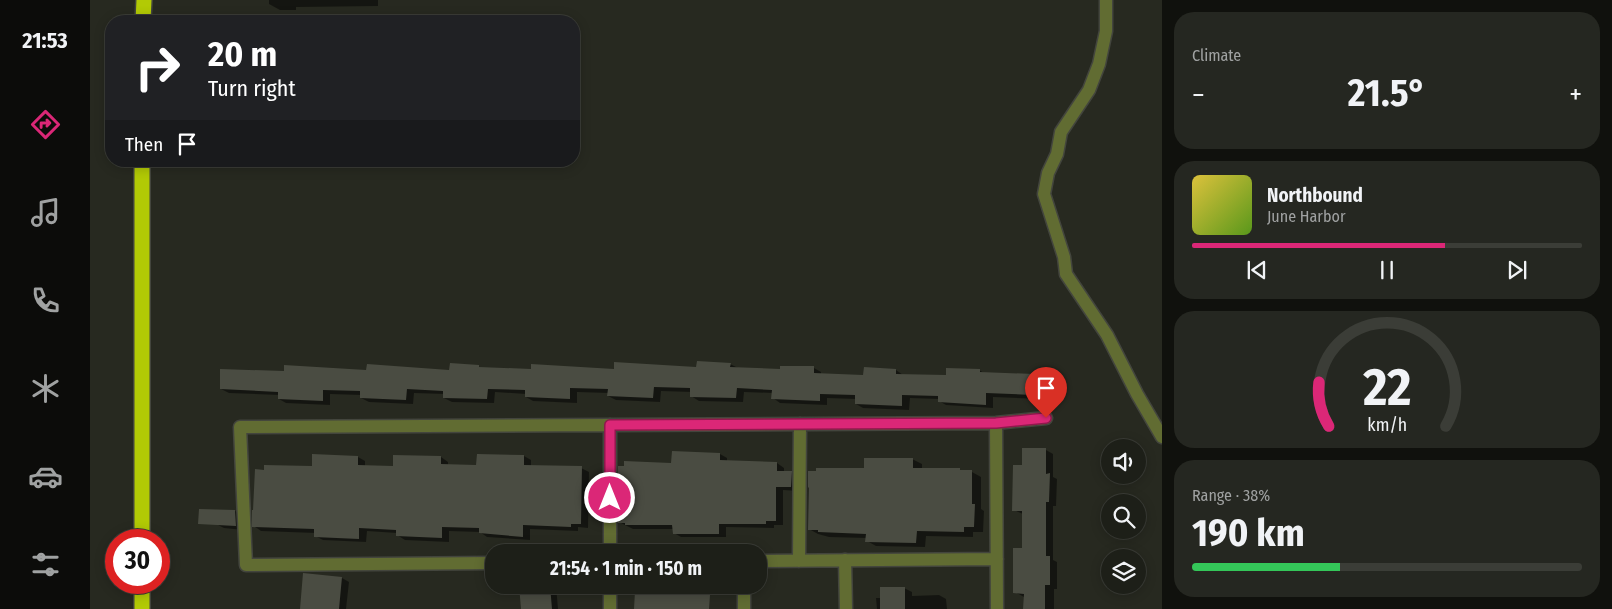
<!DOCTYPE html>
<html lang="en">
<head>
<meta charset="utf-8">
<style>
	:root { --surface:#1d1f18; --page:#252721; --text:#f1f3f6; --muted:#a0a2a2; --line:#3b3d37; --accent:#db2777 }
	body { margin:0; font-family:"Fira Sans Condensed",sans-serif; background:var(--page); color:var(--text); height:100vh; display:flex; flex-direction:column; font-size:19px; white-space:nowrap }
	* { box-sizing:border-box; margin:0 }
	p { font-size:16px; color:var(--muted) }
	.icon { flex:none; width:28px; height:28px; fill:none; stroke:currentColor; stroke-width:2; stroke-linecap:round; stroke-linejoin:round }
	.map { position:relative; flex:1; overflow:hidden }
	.drawer { display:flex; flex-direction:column; gap:12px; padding:12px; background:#10110d; width:450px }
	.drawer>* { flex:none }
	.hud { position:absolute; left:15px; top:15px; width:475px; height:152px; border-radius:20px; box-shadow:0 2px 12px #0003,0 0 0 1px var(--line); background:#202124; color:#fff; overflow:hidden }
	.tools { position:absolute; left:1011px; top:439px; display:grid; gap:10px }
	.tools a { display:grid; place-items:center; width:45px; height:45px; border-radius:50%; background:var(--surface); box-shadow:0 2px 12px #0003,0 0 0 1px var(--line); font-size:25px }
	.speed { position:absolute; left:15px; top:529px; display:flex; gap:10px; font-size:25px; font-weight:700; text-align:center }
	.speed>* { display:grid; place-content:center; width:65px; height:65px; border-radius:50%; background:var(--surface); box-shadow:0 2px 12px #0003,0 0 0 1px var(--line); line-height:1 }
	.speed .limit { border:8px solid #d22; background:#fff; color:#111 }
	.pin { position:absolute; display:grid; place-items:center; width:42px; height:42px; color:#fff; margin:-51px -21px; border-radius:50% 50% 50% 0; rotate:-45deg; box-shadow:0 0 5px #0007 }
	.pin .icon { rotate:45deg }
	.me { position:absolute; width:55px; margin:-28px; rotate:0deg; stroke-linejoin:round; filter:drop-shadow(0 0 4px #0008) }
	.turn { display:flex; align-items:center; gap:18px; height:105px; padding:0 20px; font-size:22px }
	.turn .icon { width:65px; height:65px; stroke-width:2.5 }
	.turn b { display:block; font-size:35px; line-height:42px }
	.then { display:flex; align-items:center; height:48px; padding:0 20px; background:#0003; gap:10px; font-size:19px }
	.big { font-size:38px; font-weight:700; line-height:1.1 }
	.drawer .card { flex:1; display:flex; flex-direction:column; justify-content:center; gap:8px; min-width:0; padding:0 18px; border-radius:20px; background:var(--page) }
	.drawer .dial { align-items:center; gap:0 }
	.dial svg { height:130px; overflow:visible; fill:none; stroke:var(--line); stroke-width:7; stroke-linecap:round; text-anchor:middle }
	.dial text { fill:var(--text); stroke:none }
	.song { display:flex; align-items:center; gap:15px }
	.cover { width:60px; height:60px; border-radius:8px; background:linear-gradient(135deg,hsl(50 70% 55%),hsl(90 70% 35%)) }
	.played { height:5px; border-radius:2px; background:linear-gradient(90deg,var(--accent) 65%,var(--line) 65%) }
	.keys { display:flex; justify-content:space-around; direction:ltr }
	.heat { display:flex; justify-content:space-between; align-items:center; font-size:28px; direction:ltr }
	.charge { height:8px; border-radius:4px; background:linear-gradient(90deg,#34c759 38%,var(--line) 0) }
	.trip { position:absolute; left:395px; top:544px; width:282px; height:50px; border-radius:20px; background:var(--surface); box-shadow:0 2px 12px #0003,0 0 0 1px var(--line); font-weight:700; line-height:50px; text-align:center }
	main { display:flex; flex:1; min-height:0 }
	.tab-bar { display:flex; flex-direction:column; width:90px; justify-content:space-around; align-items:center; background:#0c0c0a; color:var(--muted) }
	.tab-bar .icon { width:35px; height:35px }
	.tab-bar .current { color:var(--accent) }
	.tab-bar b { font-size:22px; color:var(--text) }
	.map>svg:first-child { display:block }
</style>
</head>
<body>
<main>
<nav class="tab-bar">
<b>21:53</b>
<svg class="icon current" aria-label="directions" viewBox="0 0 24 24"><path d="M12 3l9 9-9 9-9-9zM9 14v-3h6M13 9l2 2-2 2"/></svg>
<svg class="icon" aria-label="music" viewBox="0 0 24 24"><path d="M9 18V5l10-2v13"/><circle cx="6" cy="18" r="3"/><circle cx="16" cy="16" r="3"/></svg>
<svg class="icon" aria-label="phone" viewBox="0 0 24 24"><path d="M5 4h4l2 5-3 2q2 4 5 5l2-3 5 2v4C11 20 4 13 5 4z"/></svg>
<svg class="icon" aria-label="climate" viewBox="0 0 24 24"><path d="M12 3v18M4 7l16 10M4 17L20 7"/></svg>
<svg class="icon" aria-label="car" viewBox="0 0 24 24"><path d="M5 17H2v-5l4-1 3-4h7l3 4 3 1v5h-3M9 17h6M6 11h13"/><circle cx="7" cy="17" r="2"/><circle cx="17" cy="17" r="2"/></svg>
<svg class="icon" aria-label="filters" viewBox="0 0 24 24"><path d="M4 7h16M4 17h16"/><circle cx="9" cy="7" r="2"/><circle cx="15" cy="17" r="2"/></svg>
</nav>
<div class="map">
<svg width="1072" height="609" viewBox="0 0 1072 609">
	<rect width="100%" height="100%" fill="#272920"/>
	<path fill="#0007" d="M179 0H288V6L206 7V10H190L179 4Z
		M640 364 648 368 691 370 724 368 731 372V374L775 376V369L806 370 813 375 857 376 889 370 894 373 943 375 951 380 950 399 903 397V408L856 405 849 401V399L820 398 819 410 773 408 766 404V399L737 398V405L690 403 683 398V393L654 392 653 402 609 401 601 396 602 392 571 391 570 402 526 400 518 396 519 393 487 392V403L443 401 436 397V394L405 392 404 403 362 402 354 398 355 394 324 393 323 404 279 402 271 398V395L240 394V405L196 403 189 399V395L139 393 131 389 195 372 361 371 388 366 393 369H608Z
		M956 450 963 454V477L967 479 966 506H963V560L967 562V589H964V609H934V597L925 592 933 550V514L924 510 933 467Z
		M630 454 637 458V462L687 463 694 468V472H701L709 476V491L693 490V525H684V528L636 527V537H591L584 533V529H543L529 522 583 464Z
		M305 456 351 457 358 462V465L387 466 434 456 441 460V466L491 468 499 472 498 528 488 527V531L440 529V540L397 537 390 532 359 531V542L315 540 307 535V533L277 531 276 542 233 540 225 536 226 533 171 531 164 526 223 468 268 457 275 461V467L304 468Z
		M822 459 832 464V469L870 470 873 472H882L891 477V509L894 511 893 532H883V537L836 536 835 547 786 546 777 541V538L739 537 728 534 719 529 776 469Z
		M126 511H145L153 515V530L134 528 126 524Z
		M252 578 259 582 256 609H211Z
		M430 585H466L468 609H432Z
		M814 588 822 592V596L849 595 856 599 857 609H787L786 598H791Z"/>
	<path fill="#4a4c42" d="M607 361 641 363 640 367 690 369V366H724V373L773 375 774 367 806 369V374L856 375V368L890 369V372L944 374 943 395 896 393V405L848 402V396L812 395V406L765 404V395L730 394V401L681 399 682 390 647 388 646 398 600 397V388L564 387 563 398 517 396 518 389 480 388V399L435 397V390L398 389 397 399 353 398V391L317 389 316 400 270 398V391L233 390V401L188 399V392L130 389V369L194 371V365L276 370 277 364 359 370 360 363 389 365V367L441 369V364L524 369V362L606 367Z
		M932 448H956V474L960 473 959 502H956V556H960V585H955V609H933L934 594 923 593V548H932V511H922L923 465H932Z
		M582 451 630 453V460L687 462V471H702L701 487H686V521H676V524H629V534H583L582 525H535V523H528V466H534V461L581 463Z
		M222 454 268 456V465L303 466V455L351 456V464L386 465 387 454 434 455V465L492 466 491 524H481V527L433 525V537L389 533V528L352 527V538L306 536V530L269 528V539L224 537V529L162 527V510H163L165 469 174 470V465L222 466Z
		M774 458H823V468H870V470H882V504H885L884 527H874V532L827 531 826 543 775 542 776 534 728 532V530H718L719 488 718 487V471H726V468H774Z
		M109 509 145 510 146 526 108 524Z
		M213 573 252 577 249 609H210Z
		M429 585H460L462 609H431Z
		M790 587H815V609H790Z
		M545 591 579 593V591H605V594L620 595 619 609H544Z"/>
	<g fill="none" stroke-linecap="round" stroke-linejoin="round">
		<g stroke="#43453d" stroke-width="15">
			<path id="street" d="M1016 0V31L1009 64 999 90 971 132 967 154 958 173 954 194 974 257 976 274 1017 335 1047 394 1072 437
				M906 423 907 609
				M520 552V425
				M755 560 756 609
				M669 561 907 559
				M709 561 710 424
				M404 563 156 565 150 427 906 423 956 418
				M654 585V609
				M520 609V585"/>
		</g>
		<g stroke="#43453d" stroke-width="18">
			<path id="highway" d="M53 21 54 0
				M52 540V161
				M52 582V609"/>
		</g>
		<use href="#street" stroke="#616c32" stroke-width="12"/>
		<use href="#highway" stroke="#b2ca05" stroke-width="15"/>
	</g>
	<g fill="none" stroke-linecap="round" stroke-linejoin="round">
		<g stroke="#8e194d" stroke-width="12">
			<path id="route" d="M520 498V425L906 423 956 418"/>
		</g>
		<use href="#route" stroke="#db2777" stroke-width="9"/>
	</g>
</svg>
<div class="tools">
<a><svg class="icon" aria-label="sound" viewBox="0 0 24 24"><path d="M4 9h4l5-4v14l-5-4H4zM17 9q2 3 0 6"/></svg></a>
<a><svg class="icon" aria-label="search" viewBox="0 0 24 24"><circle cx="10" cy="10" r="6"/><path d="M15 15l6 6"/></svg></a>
<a><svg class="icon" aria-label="layers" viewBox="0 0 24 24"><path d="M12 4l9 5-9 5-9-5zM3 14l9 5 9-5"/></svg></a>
</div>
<div class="speed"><div class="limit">30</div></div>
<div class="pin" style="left:956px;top:418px;background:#d93025"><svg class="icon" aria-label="arrive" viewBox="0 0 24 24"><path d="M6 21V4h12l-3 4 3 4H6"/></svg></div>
<svg class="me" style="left:520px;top:498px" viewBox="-20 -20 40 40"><circle r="17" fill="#db2777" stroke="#fff" stroke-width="3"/><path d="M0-11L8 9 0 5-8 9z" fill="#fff"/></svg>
<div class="trip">21:54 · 1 min · 150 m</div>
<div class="hud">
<div class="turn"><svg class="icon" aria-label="right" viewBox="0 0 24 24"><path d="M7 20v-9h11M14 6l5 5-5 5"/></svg><div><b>20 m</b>Turn right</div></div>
<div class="then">Then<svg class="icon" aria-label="arrive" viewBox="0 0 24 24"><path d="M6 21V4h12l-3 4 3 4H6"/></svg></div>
</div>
</div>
<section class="drawer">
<div class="card"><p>Climate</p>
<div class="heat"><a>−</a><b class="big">21.5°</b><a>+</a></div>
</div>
<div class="card">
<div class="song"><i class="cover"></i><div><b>Northbound</b><p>June Harbor</p></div></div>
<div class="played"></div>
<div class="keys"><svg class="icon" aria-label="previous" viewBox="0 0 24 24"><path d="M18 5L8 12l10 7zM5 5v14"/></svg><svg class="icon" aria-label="pause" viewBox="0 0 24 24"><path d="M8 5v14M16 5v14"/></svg><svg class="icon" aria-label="next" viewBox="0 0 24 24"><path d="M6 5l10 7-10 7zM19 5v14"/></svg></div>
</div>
<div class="card dial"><svg viewBox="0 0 100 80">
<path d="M14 69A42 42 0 1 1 86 69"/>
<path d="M14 69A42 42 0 0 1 8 42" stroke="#db2777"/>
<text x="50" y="56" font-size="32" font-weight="700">22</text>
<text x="50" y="72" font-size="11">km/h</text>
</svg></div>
<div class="card"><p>Range · 38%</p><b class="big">190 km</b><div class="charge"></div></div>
</section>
</main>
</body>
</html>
